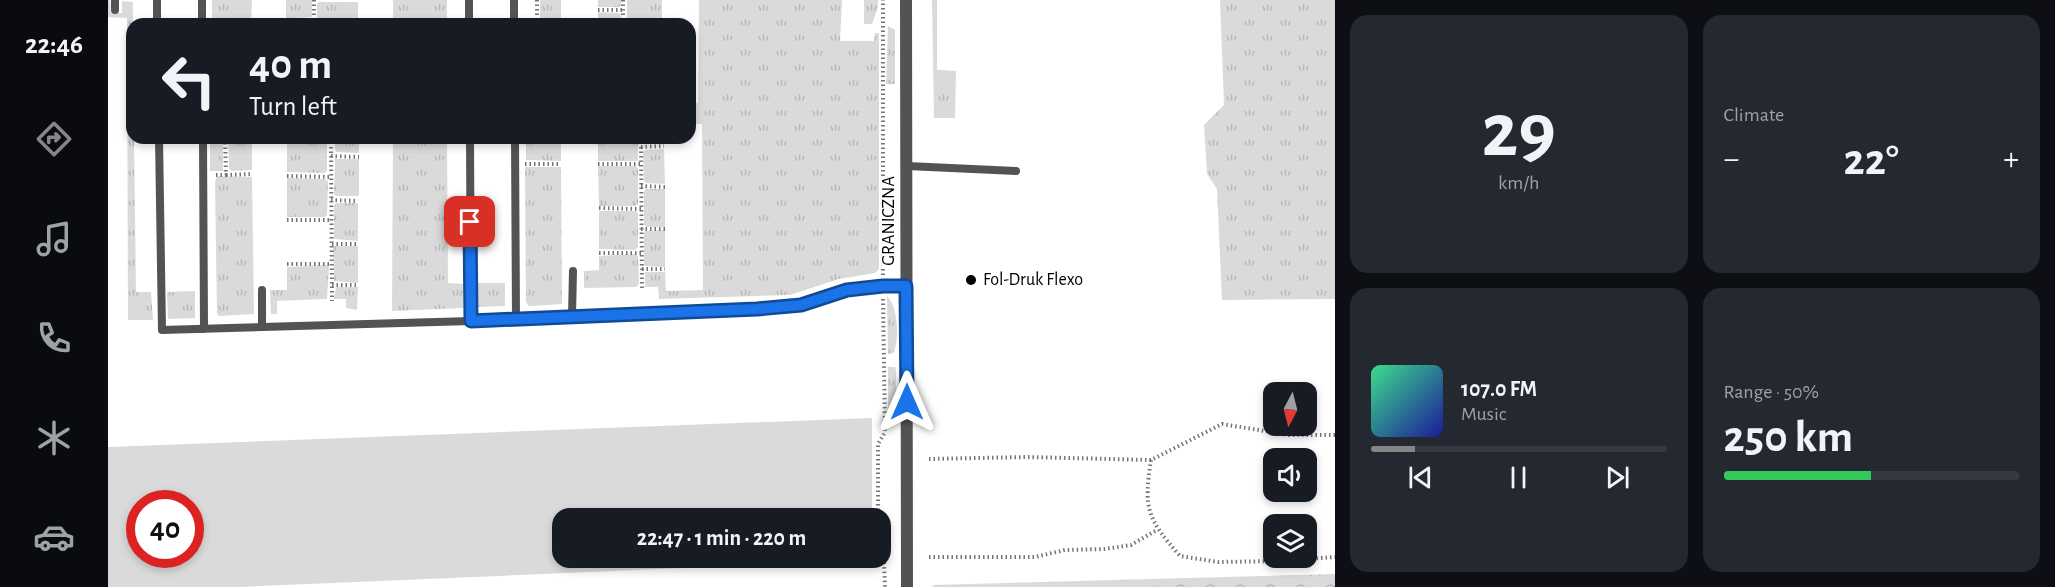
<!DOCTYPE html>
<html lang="en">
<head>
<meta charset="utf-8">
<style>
	:root { --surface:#171b24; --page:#242831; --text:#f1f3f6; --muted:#9ea1a6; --line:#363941; --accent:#858687 }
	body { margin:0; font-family:"Alegreya Sans",sans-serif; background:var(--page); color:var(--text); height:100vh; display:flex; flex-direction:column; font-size:22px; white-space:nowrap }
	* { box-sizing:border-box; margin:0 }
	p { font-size:20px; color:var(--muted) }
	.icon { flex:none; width:33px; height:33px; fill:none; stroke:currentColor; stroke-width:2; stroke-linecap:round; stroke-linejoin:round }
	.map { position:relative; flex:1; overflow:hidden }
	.side { display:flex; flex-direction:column; gap:15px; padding:15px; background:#0d0f14; width:720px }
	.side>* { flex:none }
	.guide { position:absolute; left:18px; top:18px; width:570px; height:126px; border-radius:18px; box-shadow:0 3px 9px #0003; background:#171b24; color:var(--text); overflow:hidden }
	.needle { width:39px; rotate:187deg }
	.tools { position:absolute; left:1155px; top:382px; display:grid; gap:12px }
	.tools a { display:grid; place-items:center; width:54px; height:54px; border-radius:12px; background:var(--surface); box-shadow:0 3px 9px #0003; font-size:30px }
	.speed { position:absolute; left:18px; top:490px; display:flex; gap:12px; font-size:30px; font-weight:700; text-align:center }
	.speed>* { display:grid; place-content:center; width:78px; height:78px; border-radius:50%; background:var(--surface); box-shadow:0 3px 9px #0003; line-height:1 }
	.speed .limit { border:9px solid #d22; background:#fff; color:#111 }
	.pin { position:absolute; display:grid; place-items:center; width:51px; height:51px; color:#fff; margin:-26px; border-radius:12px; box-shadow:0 3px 9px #0006 }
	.me { position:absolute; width:66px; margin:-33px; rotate:0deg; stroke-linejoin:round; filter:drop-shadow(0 0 4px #0008) }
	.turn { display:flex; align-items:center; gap:21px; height:126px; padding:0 24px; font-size:27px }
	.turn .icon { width:78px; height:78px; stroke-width:2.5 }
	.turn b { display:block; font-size:42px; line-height:51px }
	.big { font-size:45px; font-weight:600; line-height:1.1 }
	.side .widget { flex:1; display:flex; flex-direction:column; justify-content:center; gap:9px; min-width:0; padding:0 21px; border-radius:18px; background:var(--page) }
	.side .dial { align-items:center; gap:0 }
	.dial b { font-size:78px; line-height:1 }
	.song { display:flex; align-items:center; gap:18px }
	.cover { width:72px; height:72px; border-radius:9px; background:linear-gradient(135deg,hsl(150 70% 55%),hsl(240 70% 35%)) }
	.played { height:6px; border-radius:3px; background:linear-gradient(90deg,var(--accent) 15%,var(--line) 15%) }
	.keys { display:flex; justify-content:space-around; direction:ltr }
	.heat { display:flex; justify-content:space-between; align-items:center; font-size:33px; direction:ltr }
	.charge { height:9px; border-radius:4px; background:linear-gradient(90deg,#34c759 50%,var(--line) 0) }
	.side .tiles { flex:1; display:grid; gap:15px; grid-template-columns:repeat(2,1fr) }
	.trip { position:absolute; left:444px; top:508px; width:339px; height:60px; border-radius:18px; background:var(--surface); box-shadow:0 3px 9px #0003; font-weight:600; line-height:60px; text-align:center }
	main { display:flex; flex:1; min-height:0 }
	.tab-bar { display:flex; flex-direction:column; width:108px; justify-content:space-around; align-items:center; background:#090b0e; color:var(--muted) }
	.tab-bar .icon { width:42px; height:42px }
	.tab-bar .on { color:var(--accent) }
	.tab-bar b { font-size:27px; color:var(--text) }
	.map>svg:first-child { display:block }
</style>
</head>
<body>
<main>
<nav class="tab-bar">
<b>22:46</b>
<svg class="icon on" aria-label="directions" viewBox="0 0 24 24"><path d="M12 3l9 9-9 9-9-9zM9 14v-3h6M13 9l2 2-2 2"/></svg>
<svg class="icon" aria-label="music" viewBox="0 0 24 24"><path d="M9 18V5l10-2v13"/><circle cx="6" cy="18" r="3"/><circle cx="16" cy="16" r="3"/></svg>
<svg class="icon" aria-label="phone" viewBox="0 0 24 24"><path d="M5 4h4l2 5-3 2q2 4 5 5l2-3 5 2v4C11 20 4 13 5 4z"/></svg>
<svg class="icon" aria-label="climate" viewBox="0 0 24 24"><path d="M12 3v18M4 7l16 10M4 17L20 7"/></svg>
<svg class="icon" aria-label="car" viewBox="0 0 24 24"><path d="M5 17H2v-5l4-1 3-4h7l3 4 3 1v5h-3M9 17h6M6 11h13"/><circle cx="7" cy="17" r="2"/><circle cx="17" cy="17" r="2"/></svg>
</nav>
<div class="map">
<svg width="1227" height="587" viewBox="0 0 1227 587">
	<defs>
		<pattern id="grass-tufts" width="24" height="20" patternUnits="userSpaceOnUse" patternTransform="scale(1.5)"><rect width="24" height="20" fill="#dadada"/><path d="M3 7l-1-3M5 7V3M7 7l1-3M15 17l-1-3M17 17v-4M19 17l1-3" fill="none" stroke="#b9b9b9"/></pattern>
		<pattern id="forest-crowns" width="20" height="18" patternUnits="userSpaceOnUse" patternTransform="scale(1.5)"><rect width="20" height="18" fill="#dadada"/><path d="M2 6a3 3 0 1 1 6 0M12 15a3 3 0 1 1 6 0" fill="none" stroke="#b9b9b9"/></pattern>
	</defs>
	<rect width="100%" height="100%" fill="#fff"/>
	<path fill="url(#grass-tufts)" d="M0 0H2L3 13H14V1L25 2 24 138H26L28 292H43L45 320H20L19 18 0 17Z
		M104 0H144L143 24H104Z
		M178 0H204V17L178 19Z
		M285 0H339V24H285Z
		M432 0H453V24H432Z
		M490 0H513V5L511 7H490Z
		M519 0H554V24H519Z
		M591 0H734L732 41H766L767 33H771V269L767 273 731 279 682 295 551 299 550 287H537V272H557L558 291 595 290 594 124H582V104L590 103Z
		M756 0H770V7L764 24H756Z
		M824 0H829V70L848 71 847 118H826Z
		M1112 0H1227V299L1114 300 1109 189 1099 174 1096 125 1116 105Z
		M210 2H250V24H209V5Z
		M490 12 511 13 513 15V24H490Z
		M780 26 787 30V84H778Z
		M102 138H115V171H102Z
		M120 138H144V170L124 171 121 169Z
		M179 138H219V171L216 173 179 172Z
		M227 138H339L340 283 356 284 355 308 284 311 285 139H251V153L229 152 227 150Z
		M418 138H453V161L418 160Z
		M490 138H530V161H490Z
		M556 149 557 184 538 183 536 181 535 152 537 150Z
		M227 159H251V196H228L226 194Z
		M490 166H528L530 169V204L527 206H491Z
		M417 167H453L454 304 421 306 418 302Z
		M109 176 144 177 146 314 112 316 109 314 107 182Z
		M179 178 217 179 220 181 219 215 217 217H179Z
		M538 189H557V227H538L536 224V191Z
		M228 203H250V241L226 239V205Z
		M491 211H528L530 214V247L527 250 491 249Z
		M557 230V267L538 266 536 265V233L537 231Z
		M227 246H250V283L226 281 225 248Z
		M528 254 530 257 531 284 528 287 476 288V271L491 270V256Z
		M219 265 221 267 219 299 169 301V314H163L162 290H179V267Z
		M369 283H397V306L370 307Z
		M228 287H250L249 310 238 308V299H226Z
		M87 291V318L60 319 59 292Z
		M779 296C790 306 792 341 785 353L780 354Z
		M780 367H787L788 370V411L780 414Z
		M1043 579 1046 587H825V585Z"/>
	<path fill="url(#forest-crowns)" d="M1227 574V587H1046L1043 579Z"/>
	<path fill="#dadada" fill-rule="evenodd" d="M764 418V519H454V558H764V560L131 587H0V447ZM32 504H82V555H32Z"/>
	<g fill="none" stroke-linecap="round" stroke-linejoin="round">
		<path stroke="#757575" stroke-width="4" stroke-dasharray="1.5 3" stroke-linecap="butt" d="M429 0V24
			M515 0V24
			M490 10H515
			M178 20 206 21
			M206 24V0H209
			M223 138 224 301
			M533 138 534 289
			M533 147 556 146
			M223 156 251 157
			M417 164H453
			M490 164H533
			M108 175H118L117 138
			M118 175 144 174
			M179 176 223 177
			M533 186 557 187
			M223 200 250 201
			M491 208 533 209
			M179 220H223
			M533 229H557
			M224 244H250
			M491 253H533
			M179 264H224
			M534 269H557
			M775 275V0
			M224 285H250
			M821 459 919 457 1043 460 1114 424 1181 435H1227
			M1043 460C1035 510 1040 519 1072 556L1110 562 1170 561 1227 557
			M770 519V444L777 432 775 298
			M772 555 776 560 777 587
			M821 557H927L957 550 997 549 1023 545 1049 530"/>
		<path stroke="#535353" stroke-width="8" d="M7 0V10
			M49 0V24
			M94 0V24
			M361 0V24
			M406 0V24
			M51 138 54 330 363 321
			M95 138 96 329
			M362 138 363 321 649 309 693 305 739 290 775 286H798
			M407 138 408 319
			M799 166 908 171
			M464 316 465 271
			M154 327V290"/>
		<path stroke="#535353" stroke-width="12" d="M798 0 799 587"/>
	</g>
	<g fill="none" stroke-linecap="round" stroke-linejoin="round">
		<g stroke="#114b97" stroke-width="15">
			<path id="route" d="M362 222 363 321 649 309 693 305 739 290 775 286H798L799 402"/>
		</g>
		<use href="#route" stroke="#1a73e8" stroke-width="10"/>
	</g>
	<circle fill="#000" stroke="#fff" stroke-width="2" cx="863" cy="280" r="6"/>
	<g text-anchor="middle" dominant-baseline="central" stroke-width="6" stroke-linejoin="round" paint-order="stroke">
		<g font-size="18" fill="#000" stroke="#fff">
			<text transform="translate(781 221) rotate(-90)">GRANICZNA</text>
		</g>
		<g font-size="18" fill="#000" stroke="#fff" text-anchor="start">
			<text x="875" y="280">Fol-Druk Flexo</text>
		</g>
	</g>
</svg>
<div class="tools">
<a><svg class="needle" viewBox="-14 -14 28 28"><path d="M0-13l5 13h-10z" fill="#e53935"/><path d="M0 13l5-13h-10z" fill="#9ea1a6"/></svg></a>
<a><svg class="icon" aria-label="sound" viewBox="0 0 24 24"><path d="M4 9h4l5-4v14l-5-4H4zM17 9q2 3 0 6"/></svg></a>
<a><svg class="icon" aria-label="layers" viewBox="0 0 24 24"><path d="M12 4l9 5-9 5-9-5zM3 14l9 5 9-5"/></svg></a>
</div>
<div class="speed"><div class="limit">40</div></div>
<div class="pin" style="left:362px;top:222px;background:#d93025"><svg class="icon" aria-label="arrive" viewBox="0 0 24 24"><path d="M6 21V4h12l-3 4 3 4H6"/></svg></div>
<svg class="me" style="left:799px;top:402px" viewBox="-20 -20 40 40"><path d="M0-17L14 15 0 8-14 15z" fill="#1a73e8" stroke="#fff" stroke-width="4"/></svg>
<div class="trip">22:47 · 1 min · 220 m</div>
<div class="guide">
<div class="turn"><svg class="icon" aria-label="left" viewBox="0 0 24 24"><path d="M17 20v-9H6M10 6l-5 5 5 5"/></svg><div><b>40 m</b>Turn left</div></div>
</div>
</div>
<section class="side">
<div class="tiles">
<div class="widget dial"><b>29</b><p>km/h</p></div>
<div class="widget"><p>Climate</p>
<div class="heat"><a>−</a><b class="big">22°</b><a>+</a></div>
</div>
<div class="widget">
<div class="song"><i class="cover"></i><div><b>107.0 FM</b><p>Music</p></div></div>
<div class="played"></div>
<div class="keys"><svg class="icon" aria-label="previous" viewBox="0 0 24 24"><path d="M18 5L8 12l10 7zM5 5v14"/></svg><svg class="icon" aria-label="pause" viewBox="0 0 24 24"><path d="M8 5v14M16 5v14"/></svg><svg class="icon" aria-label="next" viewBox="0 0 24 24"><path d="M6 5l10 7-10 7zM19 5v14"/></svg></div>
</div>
<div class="widget"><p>Range · 50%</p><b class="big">250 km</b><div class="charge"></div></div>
</div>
</section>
</main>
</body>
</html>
